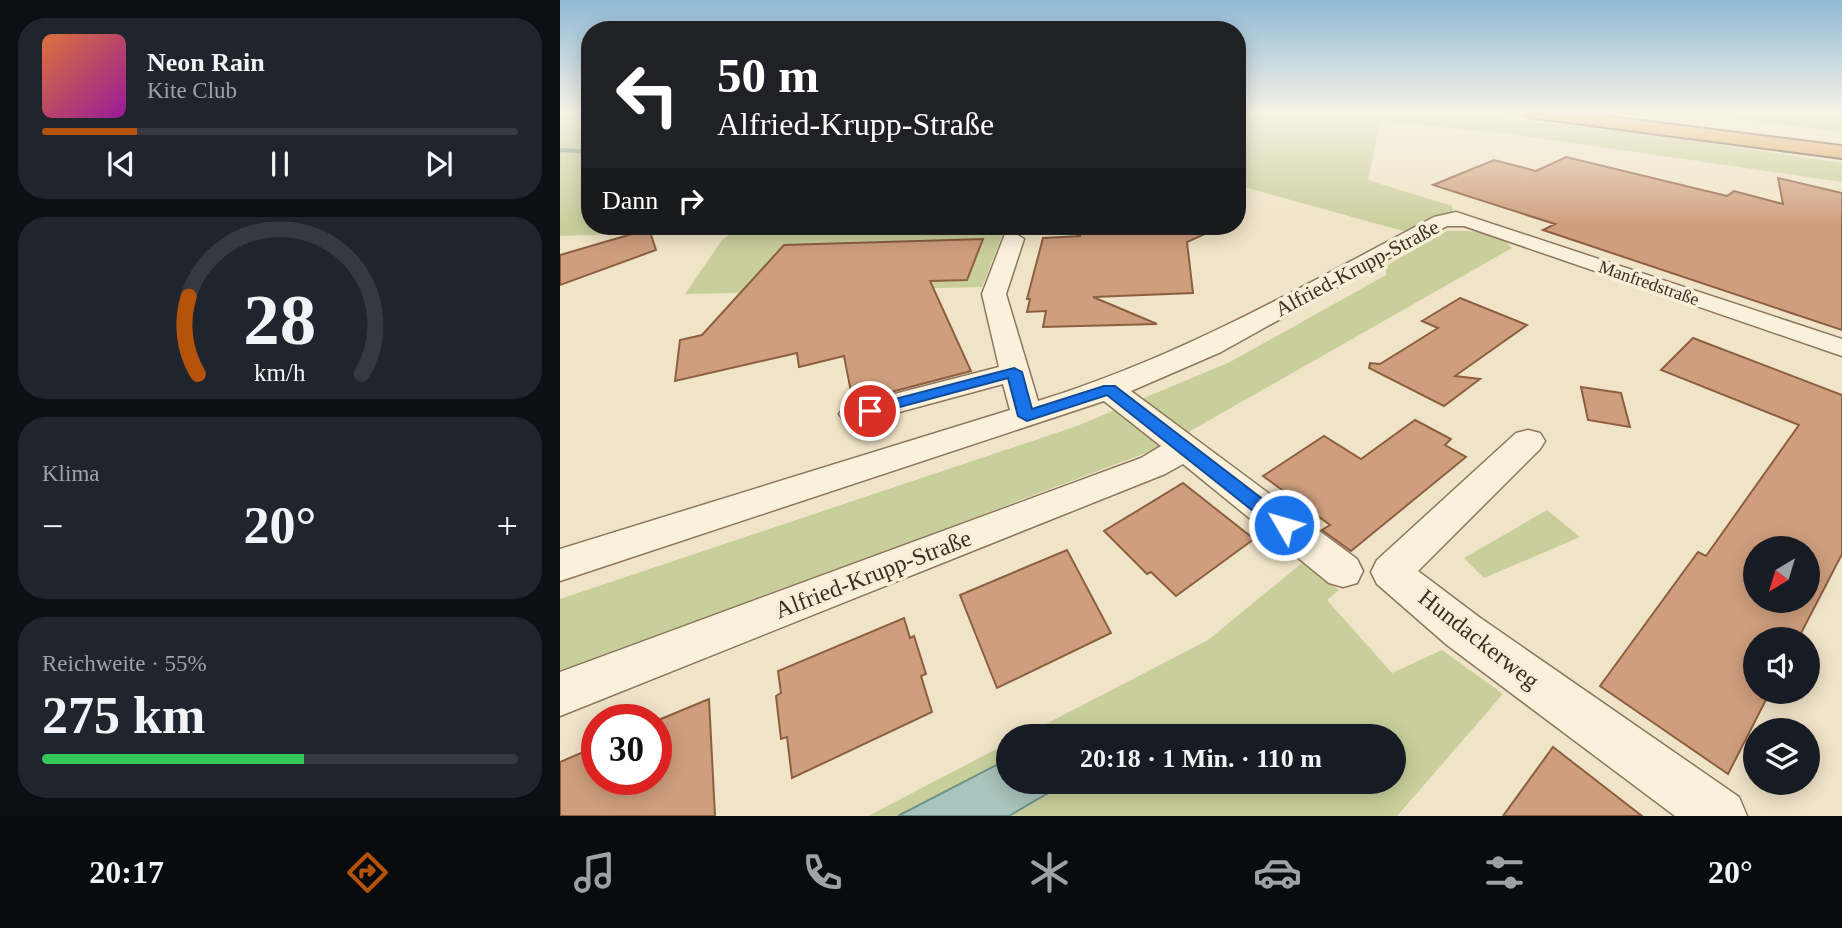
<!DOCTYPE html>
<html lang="de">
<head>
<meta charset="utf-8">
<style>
	:root { --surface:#171b24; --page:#20242c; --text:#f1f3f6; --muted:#9ea1a6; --line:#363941; --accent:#b45309 }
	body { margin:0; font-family:Georgia,serif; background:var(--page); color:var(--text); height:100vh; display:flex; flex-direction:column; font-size:26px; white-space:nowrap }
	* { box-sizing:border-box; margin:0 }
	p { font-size:23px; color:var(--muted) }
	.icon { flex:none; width:38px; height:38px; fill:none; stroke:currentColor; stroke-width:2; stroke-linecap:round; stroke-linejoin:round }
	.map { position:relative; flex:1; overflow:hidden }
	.panel { display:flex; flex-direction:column; gap:18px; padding:18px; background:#0d0f14; width:560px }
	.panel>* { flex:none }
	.guide { position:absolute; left:21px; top:21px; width:665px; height:214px; border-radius:28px; box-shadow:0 4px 18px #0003; background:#202124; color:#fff; overflow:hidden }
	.needle { width:46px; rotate:218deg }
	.controls { position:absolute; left:1183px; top:536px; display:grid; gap:14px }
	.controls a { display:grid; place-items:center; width:77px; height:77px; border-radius:50%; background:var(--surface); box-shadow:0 4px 18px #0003; font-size:35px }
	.speed { position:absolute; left:21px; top:704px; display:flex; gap:14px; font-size:35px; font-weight:700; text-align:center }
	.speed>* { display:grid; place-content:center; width:91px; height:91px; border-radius:50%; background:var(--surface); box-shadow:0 4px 18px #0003; line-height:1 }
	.speed .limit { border:10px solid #d22; background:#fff; color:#111 }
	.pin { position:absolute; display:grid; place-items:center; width:60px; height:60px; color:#fff; margin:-30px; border:4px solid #fff; border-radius:50%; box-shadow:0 2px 7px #0007 }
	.me { position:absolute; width:77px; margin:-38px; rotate:308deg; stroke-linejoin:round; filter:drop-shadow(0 0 5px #0008) }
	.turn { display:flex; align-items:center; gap:24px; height:147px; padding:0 21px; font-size:32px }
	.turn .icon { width:91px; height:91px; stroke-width:2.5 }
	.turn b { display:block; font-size:49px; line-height:60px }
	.then { display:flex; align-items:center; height:66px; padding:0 21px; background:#0003; gap:14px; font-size:26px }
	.big { font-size:52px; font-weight:800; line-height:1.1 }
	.panel .card { flex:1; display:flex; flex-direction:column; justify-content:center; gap:10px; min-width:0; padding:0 24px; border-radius:28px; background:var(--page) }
	.panel .dial { align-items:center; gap:0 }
	.dial svg { height:182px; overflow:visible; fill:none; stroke:var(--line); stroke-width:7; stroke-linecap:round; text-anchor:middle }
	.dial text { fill:var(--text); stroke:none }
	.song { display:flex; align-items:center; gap:21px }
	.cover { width:84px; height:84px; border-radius:10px; background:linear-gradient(135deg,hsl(20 70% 55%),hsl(300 70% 35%)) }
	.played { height:7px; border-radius:4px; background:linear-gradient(90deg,var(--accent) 20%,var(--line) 20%) }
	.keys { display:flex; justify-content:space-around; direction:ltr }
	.heat { display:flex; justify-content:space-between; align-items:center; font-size:38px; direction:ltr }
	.charge { height:10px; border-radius:5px; background:linear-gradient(90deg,#34c759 55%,var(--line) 0) }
	.trip { position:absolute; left:436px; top:724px; width:410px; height:70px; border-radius:35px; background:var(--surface); box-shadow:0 4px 18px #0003; font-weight:800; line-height:70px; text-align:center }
	.tab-bar { display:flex; height:112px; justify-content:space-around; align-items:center; background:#090b0e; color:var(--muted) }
	.tab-bar .icon { width:49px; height:49px }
	.tab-bar .on { color:var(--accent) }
	.tab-bar b { font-size:32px; color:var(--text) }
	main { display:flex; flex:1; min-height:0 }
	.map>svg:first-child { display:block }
</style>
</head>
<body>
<main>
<section class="panel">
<div class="card">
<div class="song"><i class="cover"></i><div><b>Neon Rain</b><p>Kite Club</p></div></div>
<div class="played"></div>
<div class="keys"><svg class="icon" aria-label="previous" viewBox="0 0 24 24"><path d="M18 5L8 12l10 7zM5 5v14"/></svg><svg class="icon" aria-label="pause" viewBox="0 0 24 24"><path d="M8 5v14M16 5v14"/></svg><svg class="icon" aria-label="next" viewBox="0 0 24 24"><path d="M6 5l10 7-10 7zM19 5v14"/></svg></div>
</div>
<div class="card dial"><svg viewBox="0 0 100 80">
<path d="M14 69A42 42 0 1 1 86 69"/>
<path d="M14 69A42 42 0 0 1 10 35" stroke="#b45309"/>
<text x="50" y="56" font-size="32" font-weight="700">28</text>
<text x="50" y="72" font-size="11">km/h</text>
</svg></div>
<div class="card"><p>Klima</p>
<div class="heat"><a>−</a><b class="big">20°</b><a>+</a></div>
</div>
<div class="card"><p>Reichweite · 55%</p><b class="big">275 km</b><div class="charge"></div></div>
</section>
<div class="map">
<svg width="1282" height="816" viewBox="0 0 1282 816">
	<rect width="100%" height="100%" fill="#f0e4c8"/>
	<path fill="#c9cf9b" d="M0 112H30V226H446L422 287 125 294 162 240 176 230 0 236Z
		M677 112H875L1073 132 1282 163V182L957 135 820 121 808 180 892 206 894 218 854 234 677 185Z
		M1118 112H1282V132Z
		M887 231C908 230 938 231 952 248L604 446 0 674V599L517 426 670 362 826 275V266Z
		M987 510 1020 537 924 578 904 558Z
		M742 563 779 590 767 600 832 673 882 650 943 694 837 816H308L448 743V782H833V737H461L648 640Z"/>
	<path fill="#a9c4bc" stroke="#6f938a" stroke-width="2" d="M448 759V782H484L488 793 449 816H338Z"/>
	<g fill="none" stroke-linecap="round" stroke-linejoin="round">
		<path fill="#6f938a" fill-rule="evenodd" d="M0 148 30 150V154L0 152Z"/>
	</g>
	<path fill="#cf9f7d" stroke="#8d5f41" stroke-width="2" fill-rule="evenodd" d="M1006 157 1167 196 1174 191 1223 204 1218 178 1282 193V330L983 230 995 224 873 185 934 160 976 171Z
		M501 226H662L627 242 633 293 533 297 597 324 483 327 486 311 467 312 470 299H467L483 238 521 236 501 229Z
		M89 229 96 250 0 285V255Z
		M423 239 407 280 370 281 411 371 293 402 284 356 239 367 237 353 115 381 120 340 142 335 224 245Z
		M900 298 967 325 895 376 920 379 884 406 809 368 810 363 820 364 878 328 862 321Z
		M1133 338 1282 395V554L1238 639H1195V691L1209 694 1168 774 1040 686 1138 552 1146 556 1239 425 1101 370ZM1195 548H1248V600H1195Z
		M1021 387 1061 393 1070 427 1028 420Z
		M855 420 891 439 885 445 906 457 791 551 762 530 770 525 703 476 764 436 801 459Z
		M623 483 694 539 616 596 591 572 587 574 544 531Z
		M507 550 551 633 437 688 400 595Z
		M344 618 350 638 354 636 366 674 361 676 372 712 232 778 227 737 221 739 216 696 221 693 218 671Z
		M149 699 155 816H0V762L37 746V779H96V721Z
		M993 747 1082 816H943Z"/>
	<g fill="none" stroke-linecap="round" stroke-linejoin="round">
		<g stroke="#8d765c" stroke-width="3">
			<path id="street" d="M896 212 1282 339V356L904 226H887L661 352 571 391 797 559 803 571 797 583 783 587 769 583 623 464 605 474 0 716V672L581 458 601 446 544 401 0 581V549L450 410 443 384 295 424 284 421 279 414 284 407 439 367 422 294 445 234 453 232 464 239 446 294 478 401C621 357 743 286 874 217Z
				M968 430 980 433 985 441 980 449 858 571 919 617 1179 797 1187 816H1115L887 645 817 584 811 572 817 560 956 433Z"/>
		</g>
		<g stroke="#5b4430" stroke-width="4">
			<path id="highway" d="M960 112H1010L1282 146V158L969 117Z"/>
		</g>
		<use href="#street" fill="#faf1dc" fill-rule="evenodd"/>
		<use href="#highway" fill="#e0a458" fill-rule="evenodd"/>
	</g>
	<linearGradient id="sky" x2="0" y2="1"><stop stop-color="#8fbad6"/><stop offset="0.5" stop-color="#f8f3e6"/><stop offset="1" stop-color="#f8f3e6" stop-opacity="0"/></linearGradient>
	<rect width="1282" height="226" fill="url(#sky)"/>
	<path fill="#1a73e8" stroke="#114b97" stroke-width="2" d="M454 368 462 372 472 409 544 386H555L730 520 733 525 730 530H717L547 395 467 421 458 416 448 378 310 415 302 411 304 407Z"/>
	<g text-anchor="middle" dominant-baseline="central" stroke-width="7" stroke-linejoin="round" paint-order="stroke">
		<g font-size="18" fill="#3d2e20" stroke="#f7eed8">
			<text transform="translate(1089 283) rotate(19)">Manfredstraße</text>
		</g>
		<g font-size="21" fill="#3d2e20" stroke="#f7eed8">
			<text transform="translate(797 268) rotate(-28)">Alfried-Krupp-Straße</text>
		</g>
		<g font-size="24" fill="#3d2e20" stroke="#f7eed8">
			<text transform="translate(313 574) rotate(-21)">Alfried-Krupp-Straße</text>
			<text transform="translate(919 639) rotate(38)">Hundackerweg</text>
		</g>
	</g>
</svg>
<div class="controls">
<a><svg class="needle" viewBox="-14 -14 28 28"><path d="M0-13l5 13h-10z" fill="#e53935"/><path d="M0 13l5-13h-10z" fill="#9ea1a6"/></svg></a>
<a><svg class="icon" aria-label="sound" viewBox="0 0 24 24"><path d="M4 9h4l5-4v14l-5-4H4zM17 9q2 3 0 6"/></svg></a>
<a><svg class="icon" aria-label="layers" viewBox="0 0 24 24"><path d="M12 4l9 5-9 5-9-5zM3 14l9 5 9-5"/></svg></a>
</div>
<div class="speed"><div class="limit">30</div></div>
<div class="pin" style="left:310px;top:411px;background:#d93025"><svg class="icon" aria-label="arrive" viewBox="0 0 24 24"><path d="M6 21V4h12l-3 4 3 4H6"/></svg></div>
<svg class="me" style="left:724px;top:525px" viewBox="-20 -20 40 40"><circle r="17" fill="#1a73e8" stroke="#fff" stroke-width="3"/><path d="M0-11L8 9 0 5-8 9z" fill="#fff"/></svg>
<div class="trip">20:18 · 1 Min. · 110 m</div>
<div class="guide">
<div class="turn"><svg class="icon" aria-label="left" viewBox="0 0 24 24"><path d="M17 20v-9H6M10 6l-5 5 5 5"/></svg><div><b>50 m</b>Alfried-Krupp-Straße</div></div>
<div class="then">Dann<svg class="icon" aria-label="right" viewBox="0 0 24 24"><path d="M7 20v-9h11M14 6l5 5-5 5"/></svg></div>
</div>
</div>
</main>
<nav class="tab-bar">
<b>20:17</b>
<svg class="icon on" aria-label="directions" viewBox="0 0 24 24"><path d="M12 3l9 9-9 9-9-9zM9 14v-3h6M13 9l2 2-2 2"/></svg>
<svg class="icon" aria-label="music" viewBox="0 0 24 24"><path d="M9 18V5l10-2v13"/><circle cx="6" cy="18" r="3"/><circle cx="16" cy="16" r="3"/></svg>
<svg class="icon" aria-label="phone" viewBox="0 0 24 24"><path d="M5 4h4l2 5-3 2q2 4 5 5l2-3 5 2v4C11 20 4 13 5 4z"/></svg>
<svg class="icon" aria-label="climate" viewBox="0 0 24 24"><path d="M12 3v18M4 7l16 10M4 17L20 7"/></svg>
<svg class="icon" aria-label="car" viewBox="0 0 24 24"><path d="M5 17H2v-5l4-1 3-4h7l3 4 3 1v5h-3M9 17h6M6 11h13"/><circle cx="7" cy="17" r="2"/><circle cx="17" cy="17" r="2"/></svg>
<svg class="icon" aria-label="filters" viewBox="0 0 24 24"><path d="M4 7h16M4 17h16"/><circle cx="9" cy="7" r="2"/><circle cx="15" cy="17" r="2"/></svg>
<b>20°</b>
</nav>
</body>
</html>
